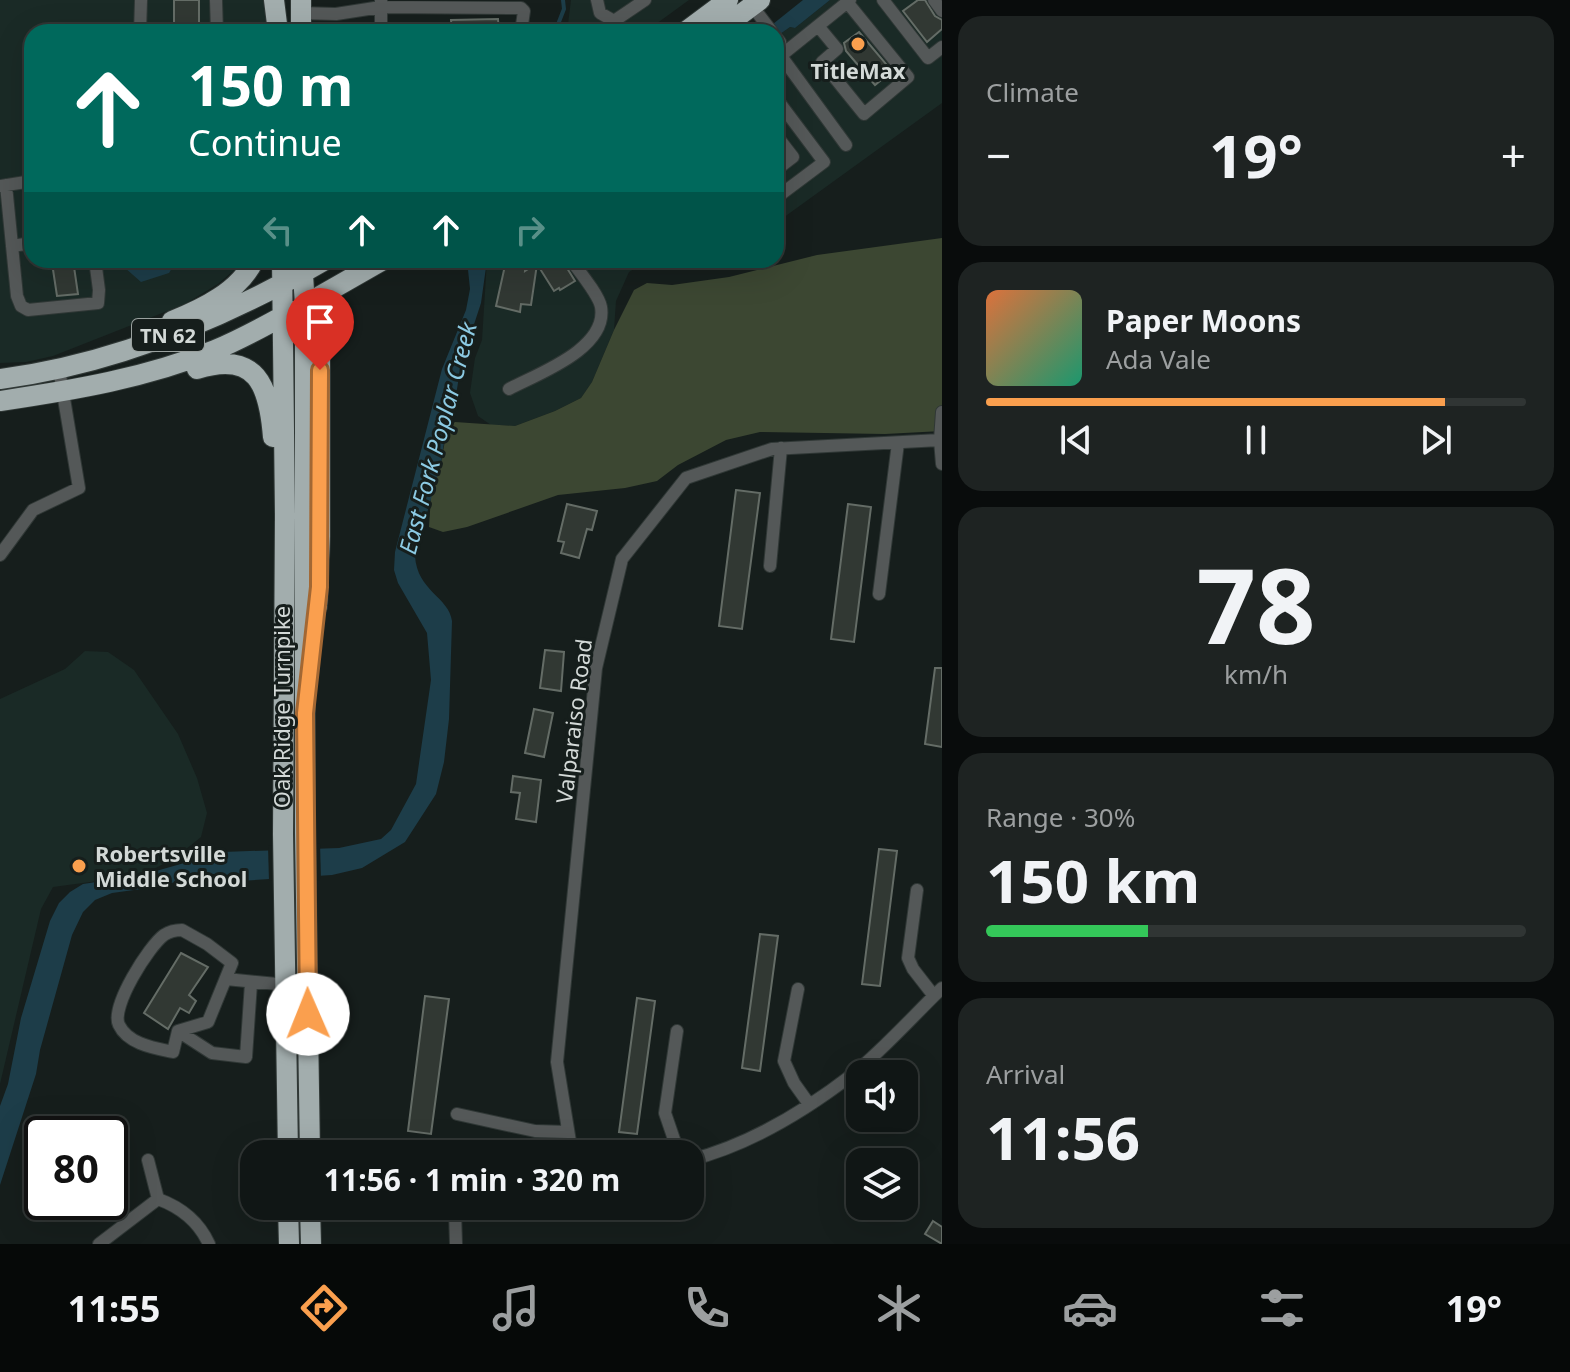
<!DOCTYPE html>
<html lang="en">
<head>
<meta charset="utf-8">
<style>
	:root { --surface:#101615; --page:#1e2322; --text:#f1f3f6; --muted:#9c9fa0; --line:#303534; --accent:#fa9f4e }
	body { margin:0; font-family:"Noto Sans",sans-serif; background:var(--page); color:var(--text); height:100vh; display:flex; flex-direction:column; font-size:30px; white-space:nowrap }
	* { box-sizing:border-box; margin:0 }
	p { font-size:26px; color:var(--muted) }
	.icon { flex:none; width:44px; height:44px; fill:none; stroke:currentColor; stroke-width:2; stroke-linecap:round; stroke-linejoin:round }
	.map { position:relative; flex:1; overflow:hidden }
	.details { display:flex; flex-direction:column; gap:16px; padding:16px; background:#090c0c; width:628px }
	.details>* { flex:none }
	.guide { position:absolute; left:24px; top:24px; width:760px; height:244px; border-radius:24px; box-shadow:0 8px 32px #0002,0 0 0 2px var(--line); background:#00695c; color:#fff; overflow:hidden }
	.buttons { position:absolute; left:846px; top:1060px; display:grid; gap:16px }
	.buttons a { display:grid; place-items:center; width:72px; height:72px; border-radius:16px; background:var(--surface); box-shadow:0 8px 32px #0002,0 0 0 2px var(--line); font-size:40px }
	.speed { position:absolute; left:24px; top:1116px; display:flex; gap:16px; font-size:40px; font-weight:700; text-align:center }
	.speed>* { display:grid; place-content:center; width:104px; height:104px; border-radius:50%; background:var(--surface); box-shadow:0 8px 32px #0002,0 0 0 2px var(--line); line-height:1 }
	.speed .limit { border:4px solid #111; border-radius:12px; background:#fff; color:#111 }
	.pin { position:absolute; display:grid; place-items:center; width:68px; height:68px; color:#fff; margin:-82px -34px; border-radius:50% 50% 50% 0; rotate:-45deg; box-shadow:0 0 8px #0007 }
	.pin .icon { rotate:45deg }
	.me { position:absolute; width:88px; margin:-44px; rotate:359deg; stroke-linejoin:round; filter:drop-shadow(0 0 6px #0008) }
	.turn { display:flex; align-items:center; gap:28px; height:168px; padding:0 32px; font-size:36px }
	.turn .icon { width:104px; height:104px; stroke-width:2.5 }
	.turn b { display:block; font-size:56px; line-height:68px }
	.lanes { display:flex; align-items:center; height:76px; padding:0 32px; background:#0003; justify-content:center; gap:40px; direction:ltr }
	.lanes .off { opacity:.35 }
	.big { font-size:60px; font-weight:700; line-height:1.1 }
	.details .card { flex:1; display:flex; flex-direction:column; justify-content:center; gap:12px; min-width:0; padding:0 28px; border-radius:24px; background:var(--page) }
	.details .dial { align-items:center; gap:0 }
	.dial b { font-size:104px; line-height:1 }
	.song { display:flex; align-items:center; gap:24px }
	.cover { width:96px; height:96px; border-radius:12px; background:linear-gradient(135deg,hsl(20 70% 55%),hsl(160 70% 35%)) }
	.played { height:8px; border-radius:4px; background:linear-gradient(90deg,var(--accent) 85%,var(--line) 85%) }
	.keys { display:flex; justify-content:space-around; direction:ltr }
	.heat { display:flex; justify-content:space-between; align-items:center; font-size:44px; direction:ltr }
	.charge { height:12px; border-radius:6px; background:linear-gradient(90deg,#34c759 30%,var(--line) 0) }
	.trip { position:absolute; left:240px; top:1140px; width:464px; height:80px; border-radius:24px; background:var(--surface); box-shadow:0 8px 32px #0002,0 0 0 2px var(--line); font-weight:700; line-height:80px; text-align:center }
	.dock { display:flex; height:128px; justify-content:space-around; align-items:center; background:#060908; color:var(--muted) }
	.dock .icon { width:56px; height:56px }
	.dock .current { color:var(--accent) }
	.dock b { font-size:36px; color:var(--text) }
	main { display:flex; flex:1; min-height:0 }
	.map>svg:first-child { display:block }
</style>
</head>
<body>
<main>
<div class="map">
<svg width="942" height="1244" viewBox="0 0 942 1244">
	<rect width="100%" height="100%" fill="#161e1c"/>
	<path fill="#1a2a26" d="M0 0H266L267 32H32V260H246L218 284 185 304 53 356 26 362 0 363Z
		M571 0H689L645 32H567Z
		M830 0H942V103L776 223V37L790 27 795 28Z
		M487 260H701L640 265 629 272 616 301 614 330 592 382 581 398 555 411 515 426 491 425 478 416 470 393 475 358 482 340Z
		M85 651 108 652 134 670 178 734 197 778 207 813 201 837 175 858 142 875 53 887 41 909 0 1084V699L65 669Z"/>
	<path fill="#3c4732" d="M942 238V431L885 434 760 432 726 440 678 465 657 481 625 488 558 495 467 527 443 532 429 527 431 496 441 463 447 429 455 422 515 426 555 411 581 398 592 382 614 330 634 290 647 283 672 285 729 277 817 255Z"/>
	<path fill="#1d3d49" d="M803 0H830L795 28 790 27 776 37V32H763Z
		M125 260H177L169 273 141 282 124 267Z
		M467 260H487L481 303 461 364 457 389 448 414 441 463 415 556C417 591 449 597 452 621L449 719 444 762 436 794 405 842 362 868 332 875 240 881 217 874H206L156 887 112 893 95 900 83 912 72 935 40 1050 36 1074 0 1185V1106L8 1084 21 1018 50 921 59 903 70 892 83 884 142 875 223 852 339 848 381 839 391 830 416 784 431 680 427 633 398 583 394 570 395 552 442 369 466 310 470 289Z"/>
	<path fill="#161e1c" d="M320 843 321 880 269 881 268 846Z"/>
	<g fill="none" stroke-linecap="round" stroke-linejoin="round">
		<path stroke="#1d3d49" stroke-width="4" d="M555 32 564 9 563 0"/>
	</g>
	<path fill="#313833" stroke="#646c66" stroke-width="2" d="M174 0H199V32H174Z
		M918 0H925L935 16 942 20V29L927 42 903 11Z
		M498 19 499 32H452L451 20Z
		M859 32 892 71 875 85 846 51 844 43Z
		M73 260 78 294 57 296 52 263Z
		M526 260 525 271 542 260H562L575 281 560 290 559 288 554 291 537 264 531 305 521 304 520 312 496 306 506 261Z
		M736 490 760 493 742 629 719 626Z
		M567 504 597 511 592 530 587 529 579 558 561 553 564 542 558 541Z
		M848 504 871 507 854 642 831 639Z
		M545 650 564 652 561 691 540 688Z
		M935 668H942V747L925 744Z
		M534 709 553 713 544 757 525 753Z
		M513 776 541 780 536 822 516 819 520 793 511 792Z
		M879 849 897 851 880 986 862 984Z
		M760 934 778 936 760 1071 742 1068Z
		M181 953 208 967 189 995 196 1001 189 1013 180 1008 168 1029 144 1013Z
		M425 996 449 999 431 1134 408 1131Z
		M637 998 655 1001 637 1134 619 1132Z
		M933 1221 942 1227V1244L925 1234Z"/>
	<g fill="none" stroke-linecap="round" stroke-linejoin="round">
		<g stroke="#303836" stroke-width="14">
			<path id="minor" d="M216 0 217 32
				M381 0V32
				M597 0 600 13 614 21 645 0
				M883 0 928 58 942 47
				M934 0 942 11
				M750 3 772 32
				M301 13 336 14 381 7 521 8 524 11 521 32
				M818 26 837 49 822 62 864 114 908 77 847 2
				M140 32 141 0
				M776 37 780 42 781 56 846 145
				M778 58 850 0
				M776 98 824 162 776 198
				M776 135 793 157 776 170
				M6 185 17 296 21 306 28 310 98 303 99 290 95 260
				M0 186 32 181
				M12 246 32 243
				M509 389C537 374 608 349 601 307 599 295 579 271 571 260
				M942 412 940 440 942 464
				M0 555 33 510 79 488 59 369
				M770 566 781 448
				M879 594 898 443
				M917 890 908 958 913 969 934 996
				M182 930 207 944 232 963 208 1022 178 1031 173 1052C154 1048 128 1044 119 1025 110 1007 149 946 164 935 170 931 175 930 182 930Z
				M226 979 308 987
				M798 989 784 1061 794 1083 809 1104
				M178 1031 212 1053 246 1057 251 983
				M677 1031 665 1113 679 1154
				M457 1114 535 1131 568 1132
				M572 1154 557 1062 596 668 622 559 686 478 772 449 940 440
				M148 1160 158 1199C180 1207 199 1222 209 1244
				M690 1160C749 1145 805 1111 853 1074 884 1049 913 1016 942 988
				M310 1208 455 1212 483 1206
				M455 1212 456 1244
				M99 1244 158 1199"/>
		</g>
		<g stroke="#303836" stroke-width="22">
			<path id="highway" d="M274 0 278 32
				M301 0V32
				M685 32 728 0
				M717 32 760 0
				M282 260 285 515 283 834 288 1154
				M302 260 305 305V833L310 1154
				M320 296 383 260
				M172 321C202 309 240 291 254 260
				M197 369C257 350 269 386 273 437
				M0 379C116 364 225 318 325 260
				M0 401C74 390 146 378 215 350 242 339 267 325 292 311
				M317 606 320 536V320L324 303 331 291
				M288 1206 289 1244
				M310 1206 311 1244"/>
		</g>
		<use href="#minor" stroke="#545858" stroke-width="12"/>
		<use href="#highway" stroke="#a2adad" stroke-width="20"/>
	</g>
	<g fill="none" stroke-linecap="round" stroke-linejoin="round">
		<g stroke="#a26733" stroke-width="20">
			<path id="route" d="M308 1014 305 713 319 587 320 370"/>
		</g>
		<use href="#route" stroke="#fa9f4e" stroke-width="14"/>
	</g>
	<g fill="#fa9f4e" stroke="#161e1c" stroke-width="3">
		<circle cx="858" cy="44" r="8"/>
		<circle cx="79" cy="866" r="8"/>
	</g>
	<g text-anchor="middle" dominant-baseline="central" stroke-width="6" stroke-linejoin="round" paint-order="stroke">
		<rect fill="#161e1c" stroke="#9aa19f" stroke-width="2" x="132" y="319" width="72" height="32" rx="6"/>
		<g font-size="20" font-weight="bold" fill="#d3d9d7">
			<text x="168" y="335">TN 62</text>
		</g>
		<g font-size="22" font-weight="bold" fill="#d3d9d7" stroke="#161e1c">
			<text x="858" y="70">TitleMax</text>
			<text x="95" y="853" text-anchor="start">Robertsville<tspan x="95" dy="25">Middle School</tspan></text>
		</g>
		<g font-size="22" fill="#d3d9d7" stroke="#161e1c">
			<text transform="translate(281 707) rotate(-90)">Oak Ridge Turnpike</text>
			<text transform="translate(573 721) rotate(-83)">Valparaiso Road</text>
		</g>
		<g font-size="24" font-style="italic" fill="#8ccae3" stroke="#161e1c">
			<text transform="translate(437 438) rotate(-75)">East Fork Poplar Creek</text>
		</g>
	</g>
</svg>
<div class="buttons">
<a><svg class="icon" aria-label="sound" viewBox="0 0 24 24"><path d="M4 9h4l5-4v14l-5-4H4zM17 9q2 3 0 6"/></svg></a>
<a><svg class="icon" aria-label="layers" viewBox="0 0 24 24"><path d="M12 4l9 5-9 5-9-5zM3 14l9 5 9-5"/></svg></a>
</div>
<div class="speed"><div class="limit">80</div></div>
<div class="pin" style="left:320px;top:370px;background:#d93025"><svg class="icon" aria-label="arrive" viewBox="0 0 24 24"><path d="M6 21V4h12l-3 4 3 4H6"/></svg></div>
<svg class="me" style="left:308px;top:1014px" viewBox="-20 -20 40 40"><circle r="19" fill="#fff"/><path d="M0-13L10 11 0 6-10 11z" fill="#fa9f4e"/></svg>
<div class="trip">11:56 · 1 min · 320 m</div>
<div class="guide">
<div class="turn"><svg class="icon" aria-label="ahead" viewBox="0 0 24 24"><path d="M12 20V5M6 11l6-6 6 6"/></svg><div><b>150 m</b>Continue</div></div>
<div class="lanes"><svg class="icon off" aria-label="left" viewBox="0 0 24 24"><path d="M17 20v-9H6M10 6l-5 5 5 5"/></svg><svg class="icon" aria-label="ahead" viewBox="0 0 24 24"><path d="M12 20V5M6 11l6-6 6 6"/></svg><svg class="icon" aria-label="ahead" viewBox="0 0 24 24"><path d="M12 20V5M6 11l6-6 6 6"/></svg><svg class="icon off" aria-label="right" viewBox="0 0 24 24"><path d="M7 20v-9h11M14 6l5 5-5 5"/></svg></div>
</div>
</div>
<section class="details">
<div class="card"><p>Climate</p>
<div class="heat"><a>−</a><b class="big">19°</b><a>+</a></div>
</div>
<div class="card">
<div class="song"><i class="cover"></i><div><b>Paper Moons</b><p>Ada Vale</p></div></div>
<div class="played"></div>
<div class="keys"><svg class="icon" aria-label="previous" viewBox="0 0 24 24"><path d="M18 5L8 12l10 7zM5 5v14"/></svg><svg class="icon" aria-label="pause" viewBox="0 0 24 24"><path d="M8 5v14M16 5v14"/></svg><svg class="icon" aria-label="next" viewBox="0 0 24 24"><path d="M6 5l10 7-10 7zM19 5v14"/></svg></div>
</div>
<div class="card dial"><b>78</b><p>km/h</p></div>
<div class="card"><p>Range · 30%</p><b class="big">150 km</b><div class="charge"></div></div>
<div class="card"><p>Arrival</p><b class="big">11:56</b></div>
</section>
</main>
<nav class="dock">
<b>11:55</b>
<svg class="icon current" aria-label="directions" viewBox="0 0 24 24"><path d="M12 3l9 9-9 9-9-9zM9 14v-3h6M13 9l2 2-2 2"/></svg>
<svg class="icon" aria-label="music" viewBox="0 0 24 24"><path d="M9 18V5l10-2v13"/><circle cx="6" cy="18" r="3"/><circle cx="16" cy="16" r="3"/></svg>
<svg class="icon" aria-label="phone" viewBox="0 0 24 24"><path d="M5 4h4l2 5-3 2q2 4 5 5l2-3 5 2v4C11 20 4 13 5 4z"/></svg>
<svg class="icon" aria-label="climate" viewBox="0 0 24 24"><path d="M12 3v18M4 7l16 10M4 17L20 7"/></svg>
<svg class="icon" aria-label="car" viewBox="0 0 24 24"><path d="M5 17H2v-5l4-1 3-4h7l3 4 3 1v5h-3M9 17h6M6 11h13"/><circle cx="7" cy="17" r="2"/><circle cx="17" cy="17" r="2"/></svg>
<svg class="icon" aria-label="filters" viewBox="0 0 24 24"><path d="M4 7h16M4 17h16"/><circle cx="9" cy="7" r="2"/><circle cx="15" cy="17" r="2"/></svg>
<b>19°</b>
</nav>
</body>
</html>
